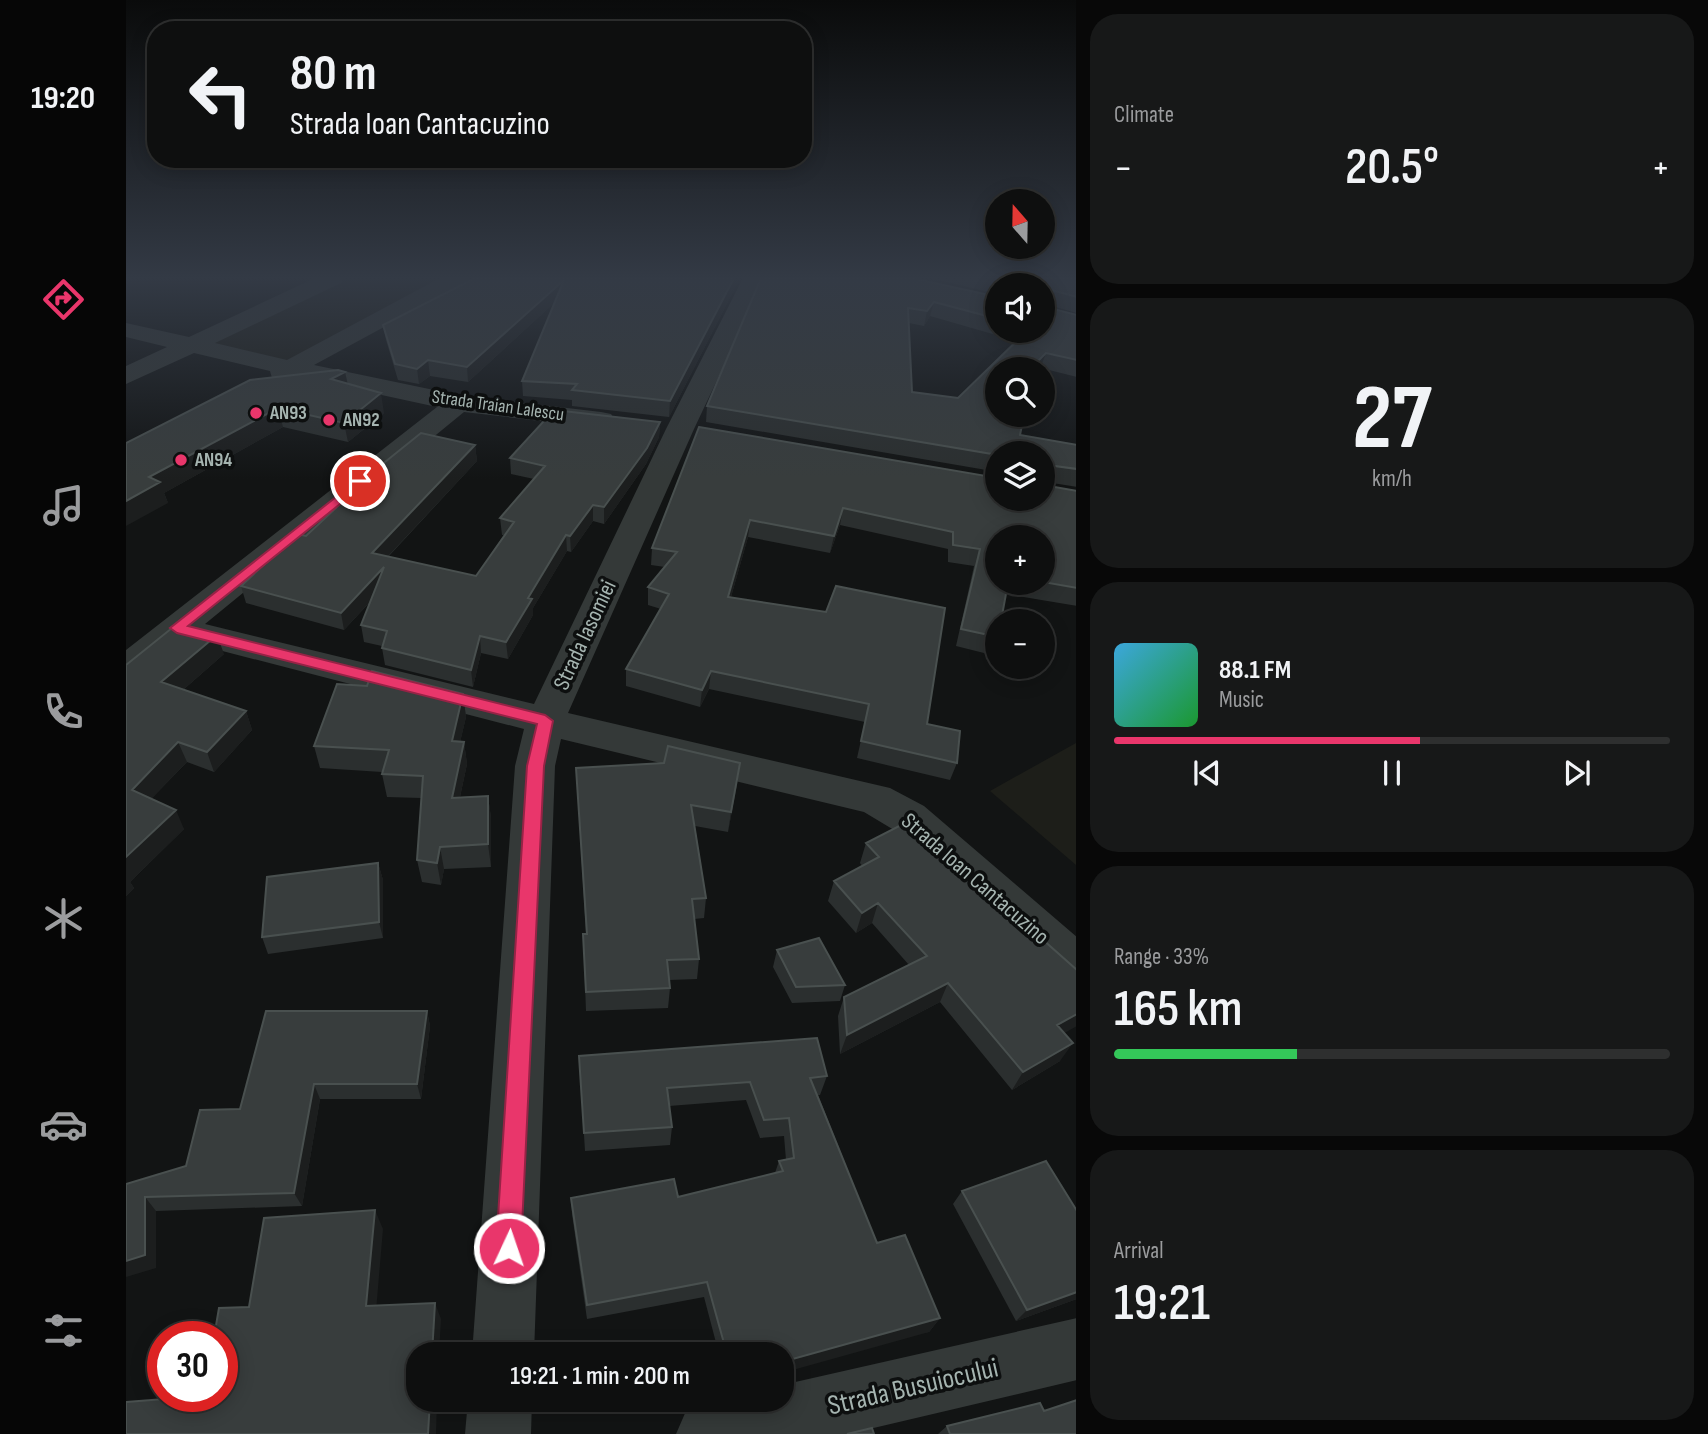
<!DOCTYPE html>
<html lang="en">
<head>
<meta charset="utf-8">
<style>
	:root { --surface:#0e0f0f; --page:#171818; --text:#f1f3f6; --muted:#9b9c9e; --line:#2e2f2f; --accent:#e9366b }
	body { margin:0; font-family:"Sofia Sans Condensed",sans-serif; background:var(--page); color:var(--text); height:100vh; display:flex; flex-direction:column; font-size:26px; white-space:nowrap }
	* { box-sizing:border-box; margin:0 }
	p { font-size:23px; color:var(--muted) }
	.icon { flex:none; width:38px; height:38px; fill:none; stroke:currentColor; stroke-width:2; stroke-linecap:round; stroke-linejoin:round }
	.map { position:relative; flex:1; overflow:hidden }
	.side { display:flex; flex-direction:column; gap:14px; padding:14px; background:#080808; width:632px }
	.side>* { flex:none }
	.hud { position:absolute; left:21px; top:21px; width:665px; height:147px; border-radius:28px; box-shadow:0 4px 18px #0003,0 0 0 2px var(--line); background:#0e0f0f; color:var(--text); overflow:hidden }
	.needle { width:46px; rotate:340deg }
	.buttons { position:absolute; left:859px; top:189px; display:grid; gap:14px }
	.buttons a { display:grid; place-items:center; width:70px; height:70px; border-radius:50%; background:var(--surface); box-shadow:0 4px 18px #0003,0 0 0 2px var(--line); font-size:35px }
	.speed { position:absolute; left:21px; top:1321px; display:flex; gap:14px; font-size:35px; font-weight:700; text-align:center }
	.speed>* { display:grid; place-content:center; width:91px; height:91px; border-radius:50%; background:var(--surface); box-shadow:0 4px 18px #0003,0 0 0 2px var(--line); line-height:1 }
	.speed .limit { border:10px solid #d22; background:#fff; color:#111 }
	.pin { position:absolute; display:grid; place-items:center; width:60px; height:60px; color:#fff; margin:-30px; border:4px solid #fff; border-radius:50%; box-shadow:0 2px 7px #0007 }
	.me { position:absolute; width:77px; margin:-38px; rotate:3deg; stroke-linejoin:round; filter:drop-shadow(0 0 5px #0008) }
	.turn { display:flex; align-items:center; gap:24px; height:147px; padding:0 28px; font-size:32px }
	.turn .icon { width:91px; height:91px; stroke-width:2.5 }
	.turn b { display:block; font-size:49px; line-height:60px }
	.big { font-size:52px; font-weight:600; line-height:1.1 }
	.side .tile { flex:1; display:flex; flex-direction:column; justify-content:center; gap:10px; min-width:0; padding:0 24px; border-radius:28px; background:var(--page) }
	.side .dial { align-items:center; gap:0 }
	.dial b { font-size:91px; line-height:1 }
	.song { display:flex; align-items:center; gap:21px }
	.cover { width:84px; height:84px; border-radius:10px; background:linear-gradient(135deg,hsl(200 70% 55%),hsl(130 70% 35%)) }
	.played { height:7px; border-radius:4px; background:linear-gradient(90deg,var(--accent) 55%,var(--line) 55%) }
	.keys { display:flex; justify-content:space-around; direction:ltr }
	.heat { display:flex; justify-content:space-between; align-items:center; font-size:38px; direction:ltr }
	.charge { height:10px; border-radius:5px; background:linear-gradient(90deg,#34c759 33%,var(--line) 0) }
	.trip { position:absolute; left:280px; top:1342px; width:388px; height:70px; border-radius:28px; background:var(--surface); box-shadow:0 4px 18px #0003,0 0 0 2px var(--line); font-weight:600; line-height:70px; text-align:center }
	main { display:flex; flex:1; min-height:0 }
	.menu { display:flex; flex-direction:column; width:126px; justify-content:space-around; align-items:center; background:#060606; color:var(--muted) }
	.menu .icon { width:49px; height:49px }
	.menu .on { color:var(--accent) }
	.menu b { font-size:32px; color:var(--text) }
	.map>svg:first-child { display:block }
</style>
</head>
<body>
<main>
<nav class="menu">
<b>19:20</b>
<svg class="icon on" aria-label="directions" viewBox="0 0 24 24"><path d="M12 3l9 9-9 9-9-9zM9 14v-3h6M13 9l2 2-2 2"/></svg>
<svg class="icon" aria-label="music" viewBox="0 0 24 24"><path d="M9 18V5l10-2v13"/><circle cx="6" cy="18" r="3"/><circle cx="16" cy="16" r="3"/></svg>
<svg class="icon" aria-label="phone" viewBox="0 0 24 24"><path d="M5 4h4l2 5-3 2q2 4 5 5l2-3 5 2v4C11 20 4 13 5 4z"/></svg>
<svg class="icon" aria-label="climate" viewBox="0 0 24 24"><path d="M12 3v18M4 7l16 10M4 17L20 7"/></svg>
<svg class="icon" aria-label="car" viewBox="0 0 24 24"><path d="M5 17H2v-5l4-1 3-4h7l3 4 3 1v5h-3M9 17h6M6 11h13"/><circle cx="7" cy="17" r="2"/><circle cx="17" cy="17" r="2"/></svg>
<svg class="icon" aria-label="filters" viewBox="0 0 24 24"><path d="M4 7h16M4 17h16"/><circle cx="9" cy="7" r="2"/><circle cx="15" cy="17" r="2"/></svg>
</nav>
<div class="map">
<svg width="951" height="1434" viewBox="0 0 951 1434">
	<rect width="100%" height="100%" fill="#121414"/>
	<path fill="#1d1e19" d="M208 278H337L164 368 64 345Z
		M950 743V865L864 791Z"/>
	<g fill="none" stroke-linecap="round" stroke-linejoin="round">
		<path fill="#343938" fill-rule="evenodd" d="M189 278H218L215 283 89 343 161 360 314 278H342L339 283 188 365 332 395 475 412 485 414 489 420 485 426 475 428 338 412 79 624 408 704 540 429 617 278H639L568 429 442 713 764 788 798 806 951 937V988L934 982 768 830 738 812 435 739 429 766 408 1354H346L389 766 398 729 58 641 13 678 0 681V650L311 407 168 376 155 381 146 378 144 371 68 353 0 384V366L41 347 0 337V323L63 337Z
			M951 1318V1380L722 1434H550L560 1411 589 1400H656V1385Z
			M342 1400H406L405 1434H339Z"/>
	</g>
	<path fill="#2b2f2f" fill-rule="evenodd" d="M340 278H614L543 417 446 406V400L397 396 396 381 428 303 342 382 304 376 293 384 272 380 260 340 257 325 340 283Z
		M635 278 872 297V331H917V285H872V294L804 278H951V313L919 304V307L951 315V377L915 368 914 369H872V415L894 435 951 445V487L920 482 918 485 951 491V606L880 594 872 621V638L866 655 830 646 848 566 822 562V549L714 525 704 553 622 537 605 597 801 724 831 763 824 780 731 758 739 722 583 689 574 707 500 686V669L535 609 522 605V587L539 567 525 565 526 548 573 427 917 499V453H872V472L580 422 581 406ZM804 316 891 341 832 398 786 392 783 323 798 326ZM917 537V583H872Z
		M219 372 222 384 258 413 222 442 157 427 38 493 42 503 0 443Z
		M534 422 533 437 520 464 478 524 467 521 445 552 441 551 407 608V615L382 659 355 653 347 687 259 665 256 648V646L238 642 235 625 244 602 218 630 120 603 115 586 180 536 349 445 351 461 262 557 350 576 378 535H376L374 518 408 479 385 474 384 458Z
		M98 654 57 690 120 711 126 730 88 772 61 762 25 799 58 829 4 882 8 888 0 896V665Z
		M337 694 340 717 334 742H338L341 764 334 797 362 796 365 818V867L318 869 315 885 296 882 291 860 295 798 261 797 256 774V772L194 768 188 746Z
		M450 768 611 784 602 832 569 826 580 898 578 918 568 919 573 959 571 979 543 980 544 988 542 1008 460 1011 457 934H460Z
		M740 843 938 1033 934 1061 886 1090 814 1002 714 1054 712 1016 718 997 783 965 746 923 730 933 702 901 708 881 736 866 734 863Z
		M252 863 257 880V938L142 954 136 937Z
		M651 950 719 985 714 1001 666 1003 647 967Z
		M301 1011 304 1026 295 1099H194L176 1206 30 1211V1268L0 1184 60 1166 114 1109Z
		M453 1056 701 1076 694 1095H692L751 1243 814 1318 803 1332 656 1354H593L578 1297 461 1319 446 1214 445 1198 552 1197 649 1173 653 1161 660 1160 658 1136 634 1138 620 1100 543 1106 546 1127 544 1145 459 1151Z
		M836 1191 951 1299 890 1321 827 1204Z
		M918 1411 951 1434H812L821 1426Z"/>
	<path fill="#1c1e1e" d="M608 278H614L543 417 544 401Z
		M438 280V294L342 382 341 367Z
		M808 302 804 316 798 326 801 311Z
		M920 353 914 369H904Z
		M302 360 304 376 293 384 291 369Z
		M219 372 223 391 205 379Z
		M255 393 258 413 222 442 218 423Z
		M152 408 157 427 38 493 42 503 0 526V501L23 477Z
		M534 422 533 437 520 464 478 524V507Z
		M349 445 351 461 249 570 246 553Z
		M467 505V521L445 552 444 536Z
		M717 508 714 525 704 553 708 536Z
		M624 520 622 537 600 614 602 597Z
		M440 535 441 551 407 608V615L382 659 380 642 402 598Z
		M258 567 261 583 218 630 215 613Z
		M91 635 98 654 43 702 35 682Z
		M354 636 355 653 347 687 345 670Z
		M585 671 583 689 574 707 576 690Z
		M337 694 340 717 329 764 326 741Z
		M120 711 126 730 88 772 81 752Z
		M52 742 61 762 15 809 6 790Z
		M338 742 341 764 329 820 326 798Z
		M614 763 611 784 602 832 605 812Z
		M362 796 365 818V867L362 844Z
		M50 810 58 829 4 882 8 888 0 896V857Z
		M314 847 318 869 315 885 311 863Z
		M252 863 257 880V938L253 922Z
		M752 903 746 923 730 933 736 913Z
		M822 983 814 1002 714 1054 721 1035Z
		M301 1011 304 1026 295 1099 291 1084Z
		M951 1014V1026L919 1044 931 1025Z
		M947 1043 934 1061 886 1090 897 1072Z
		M188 1084 194 1099 176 1206 168 1193Z
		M19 1197 30 1211V1268L0 1277V1261Z
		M249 1210 257 1229 249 1323 240 1306Z
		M951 1292V1299L890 1321 901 1310Z
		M309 1303 315 1319 313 1354H306Z
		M814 1318 803 1332 656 1373V1362Z
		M304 1400H311L310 1434H302Z"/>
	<path fill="#383d3d" stroke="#49504f" stroke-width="2" d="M349 278H608L544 401 446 390 451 384 396 381 438 280 341 367 302 360 291 369 269 364 257 325Z
		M635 278H786L872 297V319L808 302 801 311 782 308 786 392 832 398 901 331H917V285H878V280L870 278H951V297L922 289 919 292V307L951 315V360L920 353 904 369H872V403L867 407 872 408V415H898L894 435 951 445V469L921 465 920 480H917V453H872V455L581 406Z
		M212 370 219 372 205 379 255 393 218 423 152 408 23 477 34 482 0 501V443L124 380Z
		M428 410 534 422 521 448 478 507 467 505 444 536 440 535 402 598 406 599 380 642 354 636 345 670 256 648 261 631 235 625 258 567 215 613 115 586 171 534 180 536 259 462 295 433 349 445 246 553 350 576 388 522 374 518 419 466 384 458Z
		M573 427 872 478V499H917V485L951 491V588L917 582V537H872V583H882L875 621H872V637L835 629 854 549 827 545V532L717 508 708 536 624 520 602 597 700 612 710 586 819 608 801 724 834 731 831 763 735 741 743 704 585 671 576 690 500 669 543 594 522 587 551 552 526 548Z
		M51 624 91 635 35 682 120 711 81 752 52 742 6 790 50 810 0 857V665Z
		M246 671 337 694 326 741 338 742 326 798 362 796V844L314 847 311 863 291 860 297 776 256 774 263 750 188 746 211 684 241 686Z
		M542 746 614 763 605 812 565 805 580 898 566 899 573 959 541 960 544 988 460 992 457 934H461L450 768 538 763Z
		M783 821 951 970V1014L931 1025 947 1043 897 1072 822 983 721 1035 718 997 801 956 752 903 736 913 708 881 753 857 740 843Z
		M252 863 253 922 136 937 141 877Z
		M693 938 719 985 670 987 651 950Z
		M140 1011H301L291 1084H188L168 1193 19 1197V1255L0 1261V1184L60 1166 74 1110 114 1109Z
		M691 1038 701 1076 684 1078 751 1243 779 1235 814 1318 656 1362V1354H601L581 1282 461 1305 445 1198 548 1179 552 1197 657 1171 653 1161 668 1158 663 1118 638 1120 624 1082 541 1088 546 1127 458 1133 453 1056Z
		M920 1161 951 1211V1292L901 1310 836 1191Z
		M249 1210 240 1306 309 1303 306 1354H292V1400H304L302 1434H0V1402L77 1396H96V1337H88L93 1308 123 1307 138 1218Z
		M951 1400V1434H824L821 1426 914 1403 918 1411Z
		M746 1428 748 1434H721Z"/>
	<linearGradient id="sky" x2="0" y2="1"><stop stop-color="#0a0b0b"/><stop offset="0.58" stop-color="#333a45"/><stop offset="1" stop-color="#333a45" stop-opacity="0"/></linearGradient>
	<rect width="951" height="479" fill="url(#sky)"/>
	<path fill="#e9366b" stroke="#972346" stroke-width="2" d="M234 478 240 481 239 484 62 626 419 715 427 721 418 766 395 1248 391 1256 383 1260 374 1256 370 1248 401 766 411 724 51 633 44 628Z"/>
	<g fill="#e9366b" stroke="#0d0f0f" stroke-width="2.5">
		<circle cx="130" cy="413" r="7"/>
		<circle cx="203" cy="420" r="7"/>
		<circle cx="55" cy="460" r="7"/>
	</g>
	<g text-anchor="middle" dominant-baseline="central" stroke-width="7" stroke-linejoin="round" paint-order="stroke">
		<g font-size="19" fill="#a5b4b0" stroke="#0d0f0f">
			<text transform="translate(372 406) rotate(8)">Strada Traian Lalescu</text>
		</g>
		<g font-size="19" font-weight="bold" fill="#a5b4b0" stroke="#0d0f0f" text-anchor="start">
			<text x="144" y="413">AN93</text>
			<text x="217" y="420">AN92</text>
			<text x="69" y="460">AN94</text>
		</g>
		<g font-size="23" fill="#a5b4b0" stroke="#0d0f0f">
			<text transform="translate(459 635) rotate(-65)">Strada Iasomiei</text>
			<text transform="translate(849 879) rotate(41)">Strada Ioan Cantacuzino</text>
		</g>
		<g font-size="28" fill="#a5b4b0" stroke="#0d0f0f">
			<text transform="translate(787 1387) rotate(-13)">Strada Busuiocului</text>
		</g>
	</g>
</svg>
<div class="buttons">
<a><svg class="needle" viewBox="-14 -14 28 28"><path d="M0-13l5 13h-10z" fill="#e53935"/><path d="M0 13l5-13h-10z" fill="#9b9c9e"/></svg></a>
<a><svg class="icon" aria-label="sound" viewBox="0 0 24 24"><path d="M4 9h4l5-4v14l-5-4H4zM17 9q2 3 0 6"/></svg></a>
<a><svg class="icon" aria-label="search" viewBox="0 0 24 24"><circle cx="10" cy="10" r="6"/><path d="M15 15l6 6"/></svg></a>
<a><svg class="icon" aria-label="layers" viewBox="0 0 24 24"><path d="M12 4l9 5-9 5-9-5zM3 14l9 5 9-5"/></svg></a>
<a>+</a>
<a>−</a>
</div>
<div class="speed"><div class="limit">30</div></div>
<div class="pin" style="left:234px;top:481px;background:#d93025"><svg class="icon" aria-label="arrive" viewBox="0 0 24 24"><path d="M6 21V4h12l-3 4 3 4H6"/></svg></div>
<svg class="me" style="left:383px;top:1248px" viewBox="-20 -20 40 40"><circle r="17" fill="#e9366b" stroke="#fff" stroke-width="3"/><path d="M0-11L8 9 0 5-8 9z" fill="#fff"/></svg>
<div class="trip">19:21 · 1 min · 200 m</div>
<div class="hud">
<div class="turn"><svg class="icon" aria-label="left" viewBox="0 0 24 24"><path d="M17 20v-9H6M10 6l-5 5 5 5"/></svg><div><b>80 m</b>Strada Ioan Cantacuzino</div></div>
</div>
</div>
<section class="side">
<div class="tile"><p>Climate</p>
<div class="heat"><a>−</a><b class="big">20.5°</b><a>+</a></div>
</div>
<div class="tile dial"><b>27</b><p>km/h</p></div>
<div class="tile">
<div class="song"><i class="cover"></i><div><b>88.1 FM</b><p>Music</p></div></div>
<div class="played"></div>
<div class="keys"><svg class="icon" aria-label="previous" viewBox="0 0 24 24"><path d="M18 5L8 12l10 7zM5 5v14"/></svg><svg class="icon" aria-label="pause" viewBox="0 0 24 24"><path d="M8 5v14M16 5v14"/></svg><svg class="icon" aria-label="next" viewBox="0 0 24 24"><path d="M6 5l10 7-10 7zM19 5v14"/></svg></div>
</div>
<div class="tile"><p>Range · 33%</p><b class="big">165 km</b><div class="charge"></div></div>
<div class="tile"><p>Arrival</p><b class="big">19:21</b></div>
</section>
</main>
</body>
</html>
